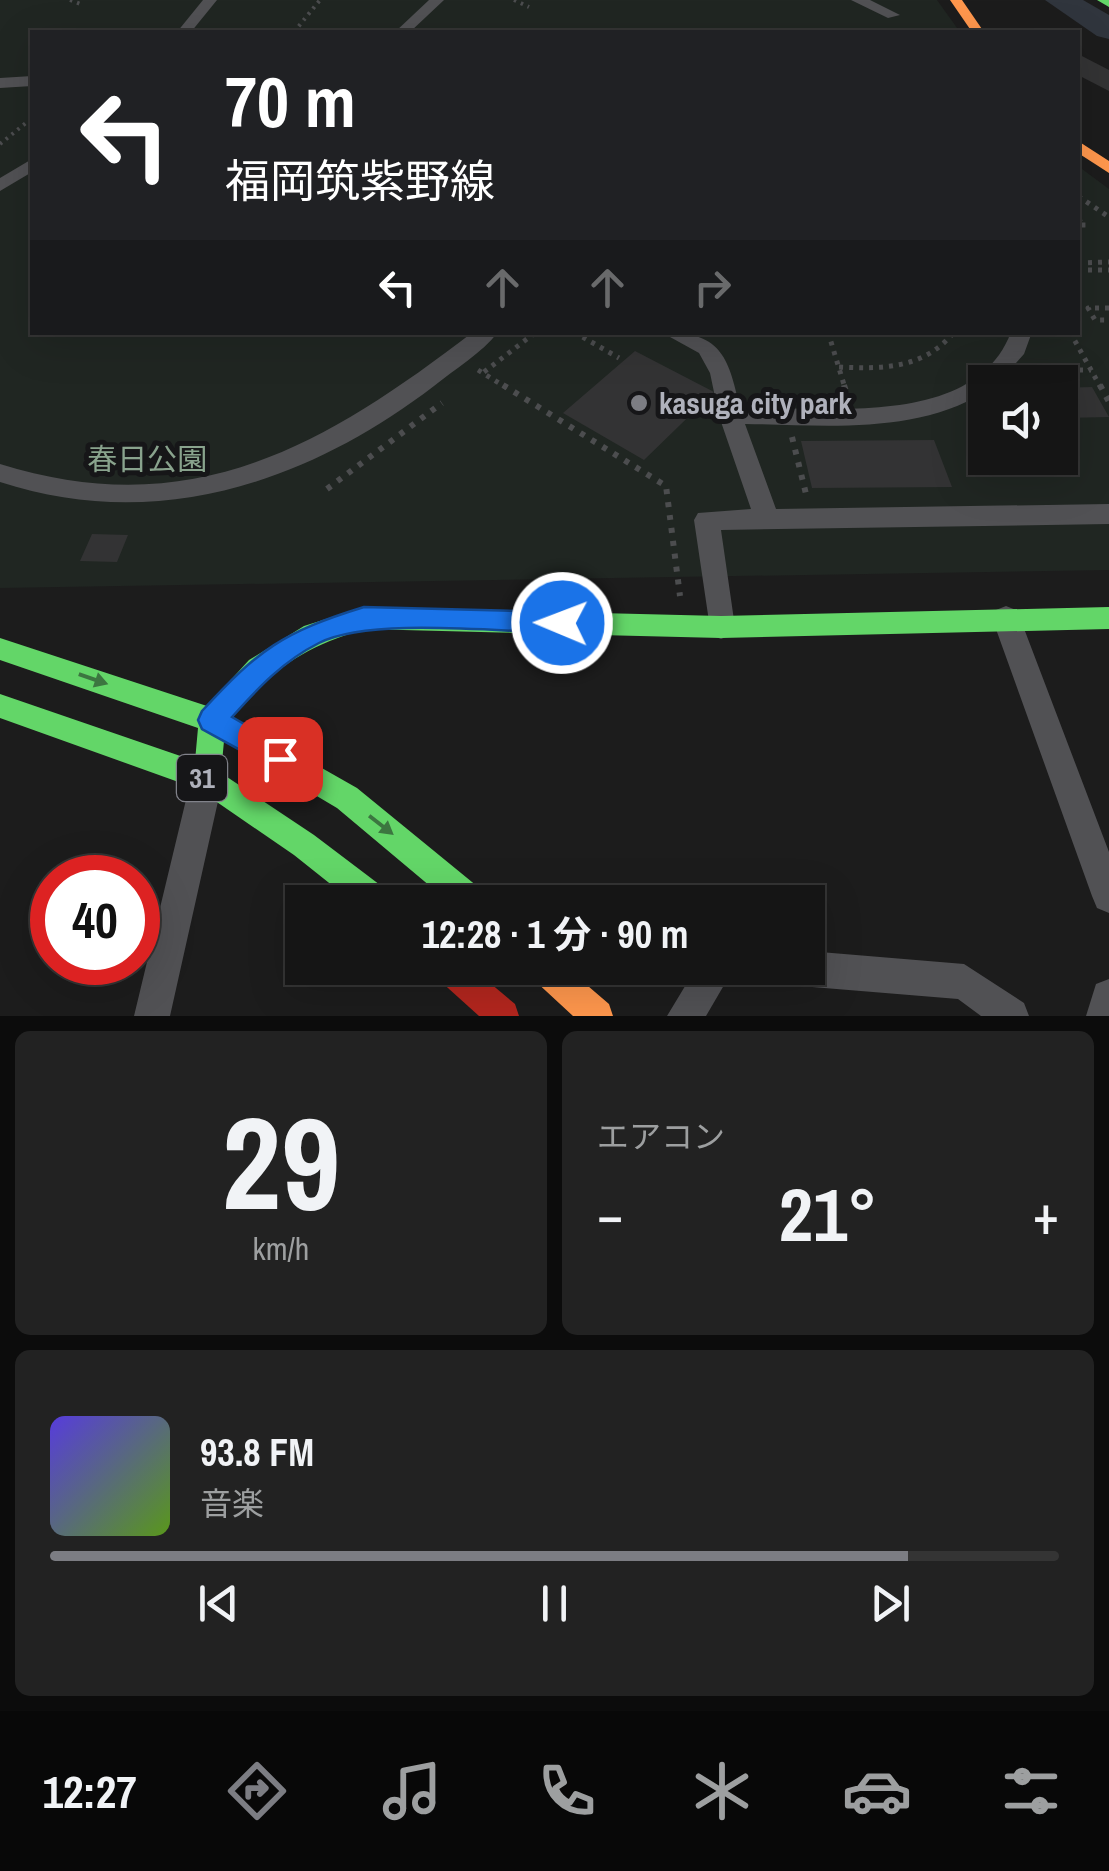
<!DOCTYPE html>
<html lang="ja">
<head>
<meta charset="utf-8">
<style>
	:root { --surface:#151515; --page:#222; --text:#f1f3f6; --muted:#9d9fa0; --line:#343434; --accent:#7c7d83 }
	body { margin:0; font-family:"Archivo Narrow","Noto Sans JP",sans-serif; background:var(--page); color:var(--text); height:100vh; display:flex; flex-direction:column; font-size:38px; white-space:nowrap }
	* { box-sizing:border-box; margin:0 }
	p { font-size:32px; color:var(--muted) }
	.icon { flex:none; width:55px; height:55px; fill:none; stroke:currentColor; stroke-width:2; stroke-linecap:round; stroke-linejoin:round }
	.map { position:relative; height:1016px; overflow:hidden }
	.side { display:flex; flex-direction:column; gap:15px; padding:15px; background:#0c0c0c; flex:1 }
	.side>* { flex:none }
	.banner { position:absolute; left:30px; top:30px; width:1050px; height:305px; border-radius:0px; box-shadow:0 10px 40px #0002,0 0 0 2px var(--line); background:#202124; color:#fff; overflow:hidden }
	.fabs { position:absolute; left:968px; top:365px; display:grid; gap:20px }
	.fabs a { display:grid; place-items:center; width:110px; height:110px; border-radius:0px; background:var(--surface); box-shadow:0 10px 40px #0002,0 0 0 2px var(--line); font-size:50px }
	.speed { position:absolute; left:30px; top:855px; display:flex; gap:20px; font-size:50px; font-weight:700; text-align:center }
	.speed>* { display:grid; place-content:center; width:130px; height:130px; border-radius:50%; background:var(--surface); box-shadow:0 10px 40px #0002,0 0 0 2px var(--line); line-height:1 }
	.speed .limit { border:15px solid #d22; background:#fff; color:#111 }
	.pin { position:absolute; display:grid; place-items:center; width:85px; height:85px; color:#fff; margin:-42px; border-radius:20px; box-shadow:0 5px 15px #0006 }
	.me { position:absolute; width:110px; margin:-55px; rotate:271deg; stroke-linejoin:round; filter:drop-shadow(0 0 8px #0008) }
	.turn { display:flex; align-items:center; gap:35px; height:210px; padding:0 30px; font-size:45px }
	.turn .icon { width:130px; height:130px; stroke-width:2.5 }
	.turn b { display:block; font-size:70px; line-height:85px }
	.lanes { display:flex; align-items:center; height:95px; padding:0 30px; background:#0003; justify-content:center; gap:50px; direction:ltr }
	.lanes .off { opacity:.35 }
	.big { font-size:75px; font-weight:700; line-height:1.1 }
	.side .widget { flex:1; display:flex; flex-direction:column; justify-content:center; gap:15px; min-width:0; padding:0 35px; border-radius:15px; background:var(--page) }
	.side .dial { align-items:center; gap:0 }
	.dial b { font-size:130px; line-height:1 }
	.song { display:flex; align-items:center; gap:30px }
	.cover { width:120px; height:120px; border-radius:15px; background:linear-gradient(135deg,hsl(250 70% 55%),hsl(90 70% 35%)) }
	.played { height:10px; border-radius:5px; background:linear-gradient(90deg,var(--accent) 85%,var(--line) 85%) }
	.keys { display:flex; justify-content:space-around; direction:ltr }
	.heat { display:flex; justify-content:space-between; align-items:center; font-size:55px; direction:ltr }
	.side .tiles { flex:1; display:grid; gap:15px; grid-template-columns:1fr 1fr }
	.widget:last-child { grid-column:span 2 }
	.trip { position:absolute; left:285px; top:885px; width:540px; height:100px; border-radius:0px; background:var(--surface); box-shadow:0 10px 40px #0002,0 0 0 2px var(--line); font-weight:700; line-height:100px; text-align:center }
	.menu { display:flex; height:160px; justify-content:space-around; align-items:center; background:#080808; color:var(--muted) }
	.menu .icon { width:70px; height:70px }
	.menu .current { color:var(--accent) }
	.menu b { font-size:45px; color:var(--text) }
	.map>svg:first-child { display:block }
</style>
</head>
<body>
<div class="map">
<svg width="1109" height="1016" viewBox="0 0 1109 1016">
	<rect width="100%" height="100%" fill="#1c1c1c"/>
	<path fill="#202622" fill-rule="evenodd" d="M0 0H937L960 32H32V332H1078V166L1109 189V570L0 588ZM985 382H1060V458H985Z"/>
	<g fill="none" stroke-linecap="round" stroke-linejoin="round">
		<path fill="#30353d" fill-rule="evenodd" d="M1045 0H1083L1109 15V39L1097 36Z"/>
	</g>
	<path fill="#333334" d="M1078 54 1109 70V91L1078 75Z
		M635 351 714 392 644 460 563 413Z
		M1092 387 1109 417 1063 418 1060 388Z
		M934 440 952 487 812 488 801 441Z
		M92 534 128 535 117 562 80 561Z"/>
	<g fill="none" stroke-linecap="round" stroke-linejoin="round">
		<path stroke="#4c4d4f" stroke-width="4" stroke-dasharray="2.5 5" stroke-linecap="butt" d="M70 0 83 5
			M514 0 529 7
			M294 32 320 0
			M0 144 32 118"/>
		<path stroke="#4c4d4f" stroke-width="5" stroke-dasharray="4 6" stroke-linecap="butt" d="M1078 196 1109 217
			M1078 220 1086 225H1078
			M1078 263 1109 262
			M1078 270H1109
			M1109 308H1088L1095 320H1109
			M574 332 619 358
			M828 332 845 388
			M1070 332 1101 388
			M839 367C883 369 924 369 954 332
			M478 370 507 388
			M1029 370H1091
			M1059 370 1068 388
			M484 372 536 332"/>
		<path stroke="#4c4d4f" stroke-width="6" stroke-dasharray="5 8" stroke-linecap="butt" d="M503 385 666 486 680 596
			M844 385 847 395
			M1100 385 1109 402
			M792 437 807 498
			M327 489 442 403"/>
		<path fill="#515154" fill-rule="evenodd" d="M203 0H217L191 32H177Z
			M429 0H444L410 32H395Z
			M851 0H870L900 15 888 18Z
			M32 76V86L0 88V78Z
			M32 159V172L0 191V178Z
			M473 332H498C482 353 455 369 434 386 307 483 156 533 0 482V464C192 524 324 446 473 332Z
			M661 332C720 332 728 354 740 408H761C839 408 977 424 1011 332H1032L1024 354 999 382H985V392C914 435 825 425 745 424L776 509 1109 504V524L721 530 735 627 731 635 721 639 711 635 694 520 698 513 751 509 719 416 710 373 699 353Z
			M1006 606 1016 610 1020 618 1109 852V913L1097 908 1092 896 992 618 996 610Z
			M207 764 218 768 223 779 170 1016H134L191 779 196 768Z
			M808 951 964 964 1024 1003 1029 1016H981L958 999 800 986 788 980 783 968H808Z
			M696 968H734L706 1016H667Z
			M1109 979V1016H1086L1096 984Z"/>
		<path fill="#63d668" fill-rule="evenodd" d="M1097 0H1109V7Z
			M364 607 721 616 1109 607V629L721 638 364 629C302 648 274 668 232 717L357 788 483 891 487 902H449L337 808 224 741 221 773 314 835 388 891 392 902H353L294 855 198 789 0 718V694L195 761 198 728 0 660V638L207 706 249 660 304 626Z"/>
		<path fill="#ff974d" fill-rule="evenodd" d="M950 0H962L984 32H972Z
			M1078 141 1109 161V173L1078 153Z
			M528 968H567L609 1004 613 1016H573L533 979Z"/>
		<path fill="#b3261e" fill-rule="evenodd" d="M433 968H472L515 1004 519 1016H479L438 979Z"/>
	</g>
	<defs><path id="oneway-solid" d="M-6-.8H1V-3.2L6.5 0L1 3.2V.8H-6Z" transform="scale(2.5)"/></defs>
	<g fill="#3c7640">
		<use href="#oneway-solid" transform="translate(93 679) rotate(19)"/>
		<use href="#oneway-solid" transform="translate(381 825) rotate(38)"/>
	</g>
	<path fill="#1a73e8" stroke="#114b97" stroke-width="2.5" d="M364 607 562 612 571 615 575 623 571 630 562 633C501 632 370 617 319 643 283 661 258 688 232 717L289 750 293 759 289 769 280 772 202 729 198 720 202 711C259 649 283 632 364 607Z"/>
	<circle fill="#7c7d83" stroke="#161618" stroke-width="4" cx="639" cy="403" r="10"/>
	<g text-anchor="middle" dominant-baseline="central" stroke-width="10" stroke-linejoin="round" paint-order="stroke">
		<rect fill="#161618" stroke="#81828a" stroke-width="2.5" x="177" y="755" width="50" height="46" rx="8"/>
		<g font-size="28" font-weight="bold" fill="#afb1bb">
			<text x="202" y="778">31</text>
		</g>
		<g font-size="30" font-weight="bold" fill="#afb1bb" stroke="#161618" text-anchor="start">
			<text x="659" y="403">kasuga city park</text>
		</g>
		<g font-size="30" fill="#89a38d" stroke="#161618">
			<text x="147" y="459">春日公園</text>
		</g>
	</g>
</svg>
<div class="fabs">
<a><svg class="icon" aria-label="sound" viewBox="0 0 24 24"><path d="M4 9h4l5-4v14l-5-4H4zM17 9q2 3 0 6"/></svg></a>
</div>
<div class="speed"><div class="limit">40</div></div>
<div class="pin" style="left:280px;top:759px;background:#d93025"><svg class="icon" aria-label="arrive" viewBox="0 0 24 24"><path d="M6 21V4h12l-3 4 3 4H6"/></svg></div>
<svg class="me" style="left:562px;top:623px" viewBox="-20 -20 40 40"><circle r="17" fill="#1a73e8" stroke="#fff" stroke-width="3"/><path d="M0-11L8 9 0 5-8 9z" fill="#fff"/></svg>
<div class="trip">12:28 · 1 分 · 90 m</div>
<div class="banner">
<div class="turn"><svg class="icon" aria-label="left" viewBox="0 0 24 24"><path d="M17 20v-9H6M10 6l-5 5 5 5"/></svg><div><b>70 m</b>福岡筑紫野線</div></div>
<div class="lanes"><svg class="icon" aria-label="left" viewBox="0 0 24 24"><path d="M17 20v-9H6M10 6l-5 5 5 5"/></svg><svg class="icon off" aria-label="ahead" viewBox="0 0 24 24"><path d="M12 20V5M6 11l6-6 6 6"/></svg><svg class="icon off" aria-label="ahead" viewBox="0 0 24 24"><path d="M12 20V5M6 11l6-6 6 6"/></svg><svg class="icon off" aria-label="right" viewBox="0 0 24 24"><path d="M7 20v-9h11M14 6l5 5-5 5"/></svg></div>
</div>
</div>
<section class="side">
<div class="tiles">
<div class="widget dial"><b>29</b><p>km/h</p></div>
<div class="widget"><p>エアコン</p>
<div class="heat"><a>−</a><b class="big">21°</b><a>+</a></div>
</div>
<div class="widget">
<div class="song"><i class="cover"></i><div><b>93.8 FM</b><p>音楽</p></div></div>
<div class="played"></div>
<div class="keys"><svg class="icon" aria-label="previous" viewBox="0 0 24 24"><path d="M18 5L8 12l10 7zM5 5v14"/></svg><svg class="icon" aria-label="pause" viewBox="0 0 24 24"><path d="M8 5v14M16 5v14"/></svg><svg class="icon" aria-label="next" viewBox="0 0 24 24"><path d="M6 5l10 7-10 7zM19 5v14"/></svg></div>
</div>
</div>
</section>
<nav class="menu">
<b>12:27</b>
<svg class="icon current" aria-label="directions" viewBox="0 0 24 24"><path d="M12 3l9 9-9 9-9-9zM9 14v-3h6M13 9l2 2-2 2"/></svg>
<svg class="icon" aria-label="music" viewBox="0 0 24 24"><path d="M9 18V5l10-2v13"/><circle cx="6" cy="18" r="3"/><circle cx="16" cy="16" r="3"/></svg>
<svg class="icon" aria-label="phone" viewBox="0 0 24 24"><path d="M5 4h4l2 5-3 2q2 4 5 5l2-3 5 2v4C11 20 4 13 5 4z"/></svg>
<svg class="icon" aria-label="climate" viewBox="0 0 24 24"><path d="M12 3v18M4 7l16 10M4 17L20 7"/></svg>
<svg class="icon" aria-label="car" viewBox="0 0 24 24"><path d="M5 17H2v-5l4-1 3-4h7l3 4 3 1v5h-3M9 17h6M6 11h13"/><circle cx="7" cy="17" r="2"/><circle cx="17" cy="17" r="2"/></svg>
<svg class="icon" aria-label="filters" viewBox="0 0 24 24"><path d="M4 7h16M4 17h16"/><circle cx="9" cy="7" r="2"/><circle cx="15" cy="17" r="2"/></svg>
</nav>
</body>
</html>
